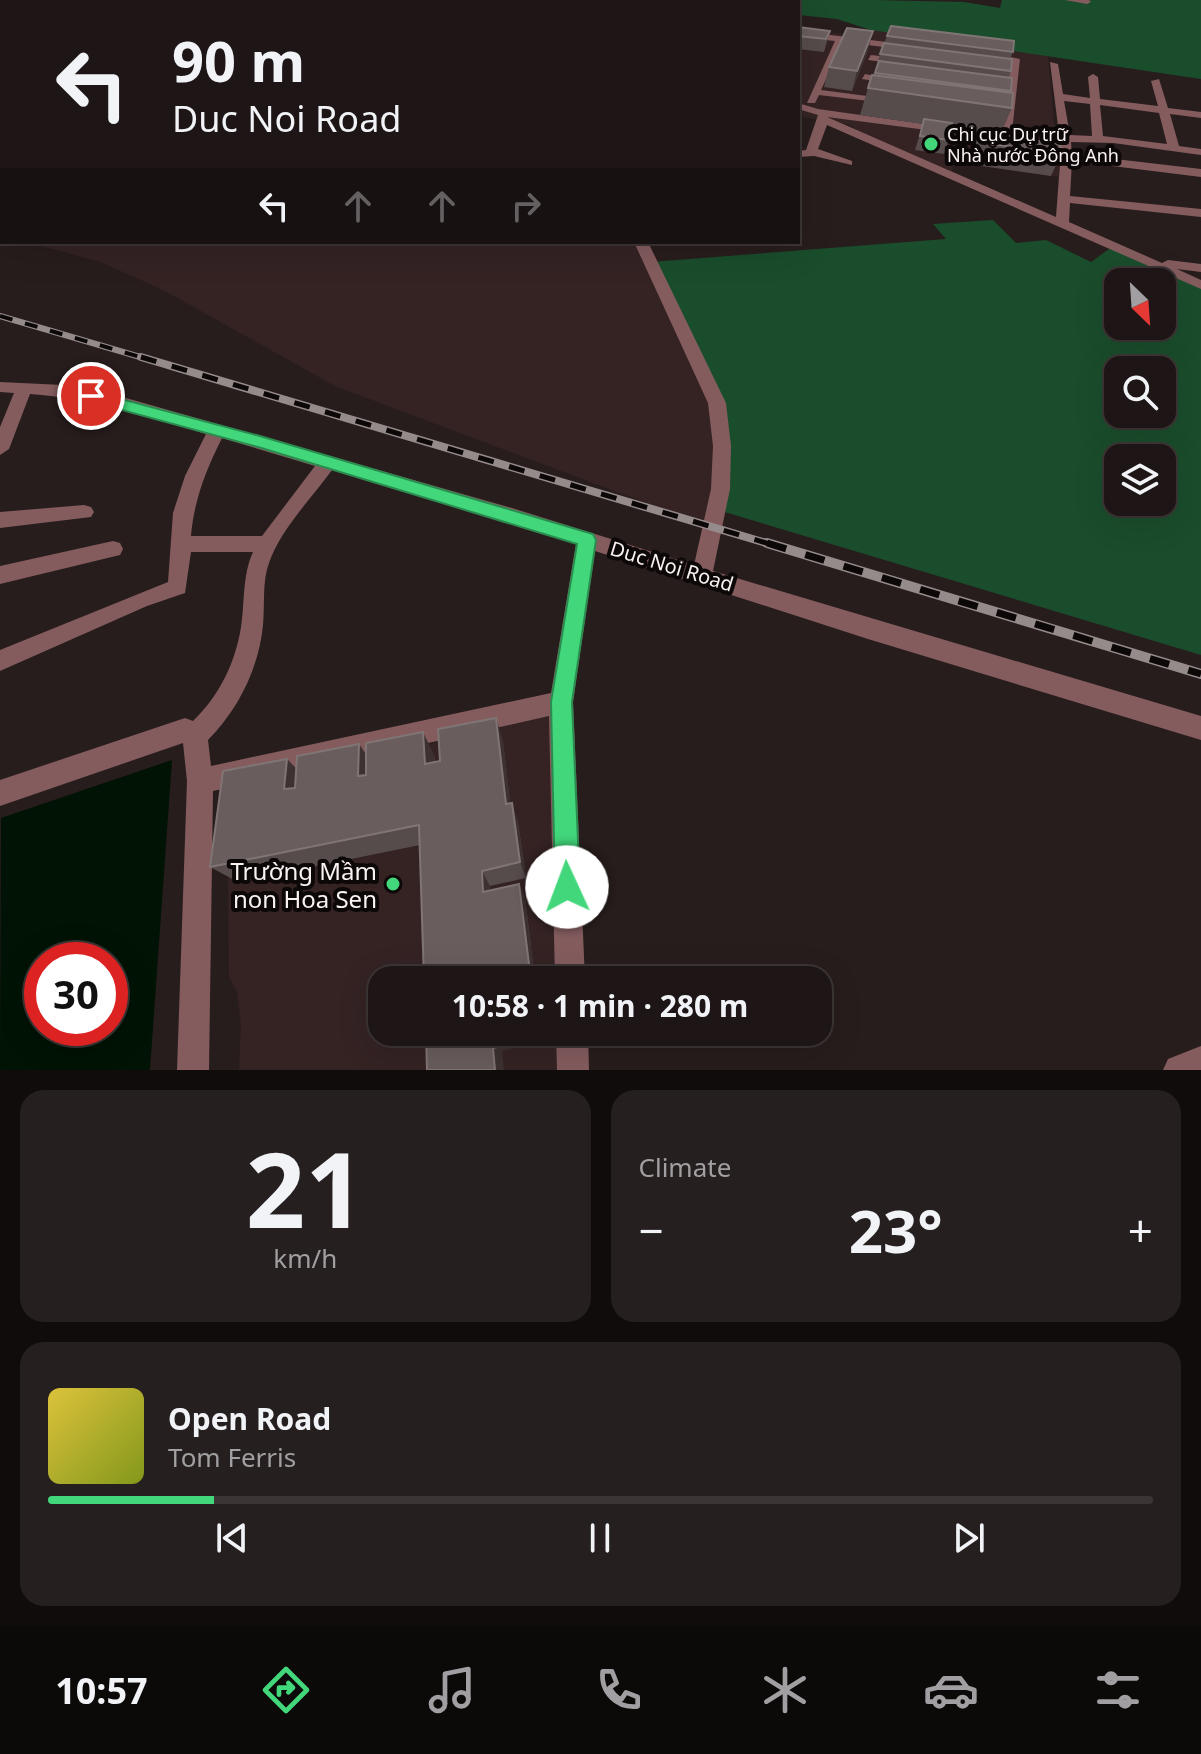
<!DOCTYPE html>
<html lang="en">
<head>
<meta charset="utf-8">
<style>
	:root { --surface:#1e1616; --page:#261f1f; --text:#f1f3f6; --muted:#a19fa1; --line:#3c3535; --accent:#42d77b }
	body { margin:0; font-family:"Noto Sans",sans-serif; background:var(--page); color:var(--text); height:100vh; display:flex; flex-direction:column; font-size:30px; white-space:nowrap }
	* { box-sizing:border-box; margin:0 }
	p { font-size:26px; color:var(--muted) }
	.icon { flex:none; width:44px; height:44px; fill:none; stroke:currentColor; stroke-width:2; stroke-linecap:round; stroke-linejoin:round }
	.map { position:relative; height:1070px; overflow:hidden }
	.drawer { display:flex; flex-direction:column; gap:20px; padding:20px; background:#100c0c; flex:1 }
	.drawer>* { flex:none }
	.top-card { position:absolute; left:0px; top:0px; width:800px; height:244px; box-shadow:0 8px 32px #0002,0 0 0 2px var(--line); background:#1e1616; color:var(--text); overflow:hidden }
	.needle { width:52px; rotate:155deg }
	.tools { position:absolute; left:1104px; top:268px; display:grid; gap:16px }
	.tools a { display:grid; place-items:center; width:72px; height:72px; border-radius:16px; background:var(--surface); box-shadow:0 8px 32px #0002,0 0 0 2px var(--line); font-size:40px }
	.speed { position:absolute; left:24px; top:942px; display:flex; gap:16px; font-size:40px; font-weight:700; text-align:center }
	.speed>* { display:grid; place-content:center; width:104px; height:104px; border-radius:50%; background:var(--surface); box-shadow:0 8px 32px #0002,0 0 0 2px var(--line); line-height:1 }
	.speed .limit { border:12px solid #d22; background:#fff; color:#111 }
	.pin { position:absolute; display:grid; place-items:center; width:68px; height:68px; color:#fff; margin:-34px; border:4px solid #fff; border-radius:50%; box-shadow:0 2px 8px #0007 }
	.me { position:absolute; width:88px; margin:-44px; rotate:358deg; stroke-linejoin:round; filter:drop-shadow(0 0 6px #0008) }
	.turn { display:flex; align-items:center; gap:28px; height:168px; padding:0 40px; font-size:36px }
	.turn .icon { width:104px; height:104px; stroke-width:2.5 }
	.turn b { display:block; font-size:56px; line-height:68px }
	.lanes { display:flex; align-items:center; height:76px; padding:0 40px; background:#0003; justify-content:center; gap:40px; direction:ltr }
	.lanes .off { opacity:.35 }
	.big { font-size:60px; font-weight:700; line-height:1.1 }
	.drawer .tile { flex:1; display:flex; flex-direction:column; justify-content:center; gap:12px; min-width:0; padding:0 28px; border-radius:24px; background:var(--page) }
	.drawer .dial { align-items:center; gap:0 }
	.dial b { font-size:104px; line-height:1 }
	.song { display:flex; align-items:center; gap:24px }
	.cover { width:96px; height:96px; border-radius:12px; background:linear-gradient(135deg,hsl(50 70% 55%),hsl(70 70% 35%)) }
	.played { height:8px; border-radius:4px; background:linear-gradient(90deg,var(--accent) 15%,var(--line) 15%) }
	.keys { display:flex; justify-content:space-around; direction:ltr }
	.heat { display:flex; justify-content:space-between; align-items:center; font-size:44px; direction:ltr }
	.drawer .tiles { flex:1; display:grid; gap:20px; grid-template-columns:1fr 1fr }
	.tile:last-child { grid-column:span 2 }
	.trip { position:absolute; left:368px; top:966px; width:464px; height:80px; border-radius:24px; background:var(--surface); box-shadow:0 8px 32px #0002,0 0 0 2px var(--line); font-weight:700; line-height:80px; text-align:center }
	.tabs { display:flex; height:128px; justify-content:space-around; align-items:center; background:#0c0909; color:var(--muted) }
	.tabs .icon { width:56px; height:56px }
	.tabs .selected { color:var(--accent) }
	.tabs b { font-size:36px; color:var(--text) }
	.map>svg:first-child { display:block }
</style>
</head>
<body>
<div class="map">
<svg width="1201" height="1070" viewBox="0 0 1201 1070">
	<rect width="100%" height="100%" fill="#281d1d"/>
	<path fill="#352324" d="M0 0H539L540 2H2V236Z
		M798 29 867 37 871 30 1048 56 1059 177 953 162 952 171 857 131 850 125 798 116Z
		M27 242H641L717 403 716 529 335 386 165 291 101 262Z
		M553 712 560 980H382V1032H561L562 1070H239L241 1025 237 991 229 977 227 786 248 791Z"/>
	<path fill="#1a4d2c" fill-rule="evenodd" d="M545 0H874L964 2 1000 8 1002 0H1201V79L871 30 837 19 798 15V2Z
		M993 220 1016 243 1046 240 1091 262 1112 247 1201 286V655L718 510 723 430 651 262 946 239 933 224ZM1118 282H1162V326H1118ZM1118 370H1162V414H1118ZM1118 458H1162V502H1118Z"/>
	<path fill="#001304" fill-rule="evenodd" d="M172 760 150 1070H0L1 818ZM42 960H110V1028H42Z"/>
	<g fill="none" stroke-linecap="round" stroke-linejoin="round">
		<path fill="#845c5e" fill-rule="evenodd" d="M212 0H221L211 2Z
			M379 0H388L378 2Z
			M426 0H449L451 2H428Z
			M535 0H543V2H535Z
			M558 0H584L586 2H560Z
			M1065 0H1089L1091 2 1087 4Z
			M798 31 911 45 908 50 843 42 821 90 890 99 894 100V104L819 95 815 103H807L835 41 798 37Z
			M984 52 1020 59 1011 141 827 117 1056 217 1061 150 1050 62 1058 64 1063 94 1090 98 1088 77 1093 74 1098 77 1100 99 1158 106 1151 81 1159 79 1168 108 1201 112V118L1170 114 1179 146 1201 149V155L1113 143 1071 142 1072 154 1201 169V177L1072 161 1070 196 1201 209V217L1070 203 1069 222 1162 263 1168 260 1201 264V272L1177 269 1201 280V289L827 125 818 149 852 161V165L814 156 798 157V151L806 150 818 115 798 109V103L818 109 1002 135 1010 61 981 57ZM1064 101 1090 104 1092 136 1070 135ZM1100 105 1159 113 1167 144 1103 136Z
			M871 55 906 59 911 62 906 65 868 60Z
			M0 68H2V74H0Z
			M865 74 901 81 896 84 862 79Z
			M634 242H648L726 403 731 446 730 489 713 571 1201 716V740L868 639 595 551 573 702 585 980H555L549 716 213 791 209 1070H177L187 781 183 743 0 806V780L185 718 193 721C219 696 235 664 241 627 245 602 242 576 253 552H191L185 593 147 606 0 671V650L168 582 173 513 185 476 206 434C148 416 91 398 30 394L9 449 0 455V427L14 393 0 392V382L63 385 119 396 512 508 694 565 711 489 713 446 708 403ZM222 438 315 466 262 536H191C194 500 206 470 222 438ZM332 470 576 544 551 693 211 766 208 740C238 710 259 668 263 625 265 605 262 581 269 563 280 530 311 499 332 470Z
			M84 505 91 507 94 512 91 517 0 528V512Z
			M113 541 120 543 123 549 120 555 0 584V566Z
			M556 1032H588L589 1070H557Z
			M1201 1046V1070H1163L1168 1059Z"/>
		<g stroke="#958b8b" stroke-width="6">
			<path id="rail-far2" d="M0 316 147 359"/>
		</g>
		<g stroke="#958b8b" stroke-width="8">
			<path id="rail-far1" d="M141 357 773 545"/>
		</g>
		<g stroke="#958b8b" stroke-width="10">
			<path id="rail" d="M767 543 1201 674"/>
		</g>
		<use href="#rail-far2" stroke="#0d0808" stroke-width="4" stroke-dasharray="13" stroke-linecap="butt"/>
		<use href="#rail-far1" stroke="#0d0808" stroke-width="5" stroke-dasharray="16" stroke-linecap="butt"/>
		<use href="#rail" stroke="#0d0808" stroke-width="7" stroke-dasharray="20" stroke-linecap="butt"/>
	</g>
	<path fill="#574c4c" d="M798 27 830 31 824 52 798 49Z
		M887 36 1013 52 1010 59 1011 71 1009 77 1011 91 1012 108 1000 135 951 128 949 140 944 154 915 150 923 124 860 115 868 88 874 75 880 54Z
		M868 50 852 91 824 87 829 67Z
		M978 132 1061 154 1051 176 968 164 969 154Z
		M503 741 510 804 518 822 526 878 490 886V890L519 884 525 898 535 980 420 845 238 882 210 867 287 759 296 768 359 744 366 755H434L435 762Z"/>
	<path fill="#3d3131" d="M873 31 868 50 852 91 857 71Z
		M496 718 503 741 513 823 506 804Z
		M423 732 434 755 436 785 425 764Z
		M359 744 374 766V796L358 776Z
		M287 759 307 780 306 809 284 789Z
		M512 803 518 822 526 878 520 862Z
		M482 871 490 886 492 906 483 892Z
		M519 884 525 898 535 980H531Z
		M537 1032H541L542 1041 502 1051 504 1070H495L493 1048Z"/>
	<path fill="#695d5d" stroke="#807575" stroke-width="2" d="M891 26 1014 41 1013 52 887 36Z
		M798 27 830 31 826 39 798 36Z
		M847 28 873 31 857 71 829 67Z
		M884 43 1012 59 1011 71 880 54Z
		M879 61 1012 78 1011 91 875 73Z
		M872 75 1013 93 1012 108 868 88Z
		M924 119 952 123 949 140 920 136Z
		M978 132 1060 144 1061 154 977 142Z
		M496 718 506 804 512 803 520 862 482 871 483 892 519 884 531 980H424L419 825 210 867 223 771 287 759 284 789 295 788 297 756 359 744 358 776 366 775V743L423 732 425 764 440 761 438 729Z
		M426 1032H537V1037L493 1048 495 1070H427Z"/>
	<path fill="#42d77b" stroke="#2b8c50" stroke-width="2" d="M91 391 260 436 593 534 596 540 572 702 580 887 576 896 567 900 558 896 555 887 551 702 577 544 258 447 85 400V393Z"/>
	<g fill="#42d77b" stroke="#0d0808" stroke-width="3">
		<circle cx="931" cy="144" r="8"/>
		<circle cx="393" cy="884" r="8"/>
	</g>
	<g text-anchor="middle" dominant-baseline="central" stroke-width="8" stroke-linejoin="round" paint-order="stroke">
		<g font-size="18" fill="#faf2f2" stroke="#0d0808" text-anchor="start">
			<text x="947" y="134">Chi cục Dự trữ<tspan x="947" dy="21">Nhà nước Đông Anh</tspan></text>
		</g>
		<g font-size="20" fill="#faf2f2" stroke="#0d0808">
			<text transform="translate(672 566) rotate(17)">Duc Noi Road</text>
		</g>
		<g font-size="24" fill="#faf2f2" stroke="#0d0808" text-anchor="end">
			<text x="377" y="870">Trường Mầm<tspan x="377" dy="28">non Hoa Sen</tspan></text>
		</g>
	</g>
</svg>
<div class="tools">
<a><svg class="needle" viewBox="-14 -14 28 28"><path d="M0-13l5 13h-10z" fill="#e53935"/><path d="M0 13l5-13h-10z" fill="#a19fa1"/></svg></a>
<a><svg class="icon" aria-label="search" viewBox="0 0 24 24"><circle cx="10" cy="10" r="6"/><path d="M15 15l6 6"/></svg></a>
<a><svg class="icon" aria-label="layers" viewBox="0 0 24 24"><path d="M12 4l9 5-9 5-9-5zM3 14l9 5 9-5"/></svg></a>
</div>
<div class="speed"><div class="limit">30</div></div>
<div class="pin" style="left:91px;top:396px;background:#d93025"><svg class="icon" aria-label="arrive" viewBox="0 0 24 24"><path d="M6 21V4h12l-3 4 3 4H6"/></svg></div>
<svg class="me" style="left:567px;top:887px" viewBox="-20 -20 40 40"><circle r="19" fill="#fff"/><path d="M0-13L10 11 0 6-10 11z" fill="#42d77b"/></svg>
<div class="trip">10:58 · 1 min · 280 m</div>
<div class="top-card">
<div class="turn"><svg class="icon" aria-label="left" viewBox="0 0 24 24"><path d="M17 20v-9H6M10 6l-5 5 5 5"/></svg><div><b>90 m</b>Duc Noi Road</div></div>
<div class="lanes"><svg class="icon" aria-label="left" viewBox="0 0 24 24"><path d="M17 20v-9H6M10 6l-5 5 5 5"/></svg><svg class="icon off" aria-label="ahead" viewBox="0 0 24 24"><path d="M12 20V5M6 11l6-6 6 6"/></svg><svg class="icon off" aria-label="ahead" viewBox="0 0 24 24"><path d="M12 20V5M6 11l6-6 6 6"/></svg><svg class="icon off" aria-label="right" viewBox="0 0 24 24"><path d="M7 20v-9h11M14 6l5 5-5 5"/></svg></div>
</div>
</div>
<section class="drawer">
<div class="tiles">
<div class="tile dial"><b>21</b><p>km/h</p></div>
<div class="tile"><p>Climate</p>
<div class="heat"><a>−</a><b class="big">23°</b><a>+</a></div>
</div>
<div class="tile">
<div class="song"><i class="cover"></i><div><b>Open Road</b><p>Tom Ferris</p></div></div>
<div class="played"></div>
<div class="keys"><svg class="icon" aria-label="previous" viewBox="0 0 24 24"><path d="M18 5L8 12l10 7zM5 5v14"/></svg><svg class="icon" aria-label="pause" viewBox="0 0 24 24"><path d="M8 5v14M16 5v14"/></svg><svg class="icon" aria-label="next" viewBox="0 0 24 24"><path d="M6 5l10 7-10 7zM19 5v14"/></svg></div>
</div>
</div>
</section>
<nav class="tabs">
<b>10:57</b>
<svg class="icon selected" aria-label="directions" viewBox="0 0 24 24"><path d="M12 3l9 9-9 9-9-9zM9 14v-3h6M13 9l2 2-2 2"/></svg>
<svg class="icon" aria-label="music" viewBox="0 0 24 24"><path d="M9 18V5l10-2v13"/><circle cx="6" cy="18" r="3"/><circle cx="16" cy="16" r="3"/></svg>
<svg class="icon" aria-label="phone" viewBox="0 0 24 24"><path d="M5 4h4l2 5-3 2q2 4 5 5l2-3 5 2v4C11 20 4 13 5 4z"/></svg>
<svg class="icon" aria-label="climate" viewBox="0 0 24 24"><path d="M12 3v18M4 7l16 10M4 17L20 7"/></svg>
<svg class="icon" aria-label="car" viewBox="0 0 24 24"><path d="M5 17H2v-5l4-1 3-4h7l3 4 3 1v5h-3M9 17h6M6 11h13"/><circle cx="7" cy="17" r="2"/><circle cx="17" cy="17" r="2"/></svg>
<svg class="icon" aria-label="filters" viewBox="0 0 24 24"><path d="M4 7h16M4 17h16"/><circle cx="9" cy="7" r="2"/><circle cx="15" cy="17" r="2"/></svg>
</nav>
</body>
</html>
